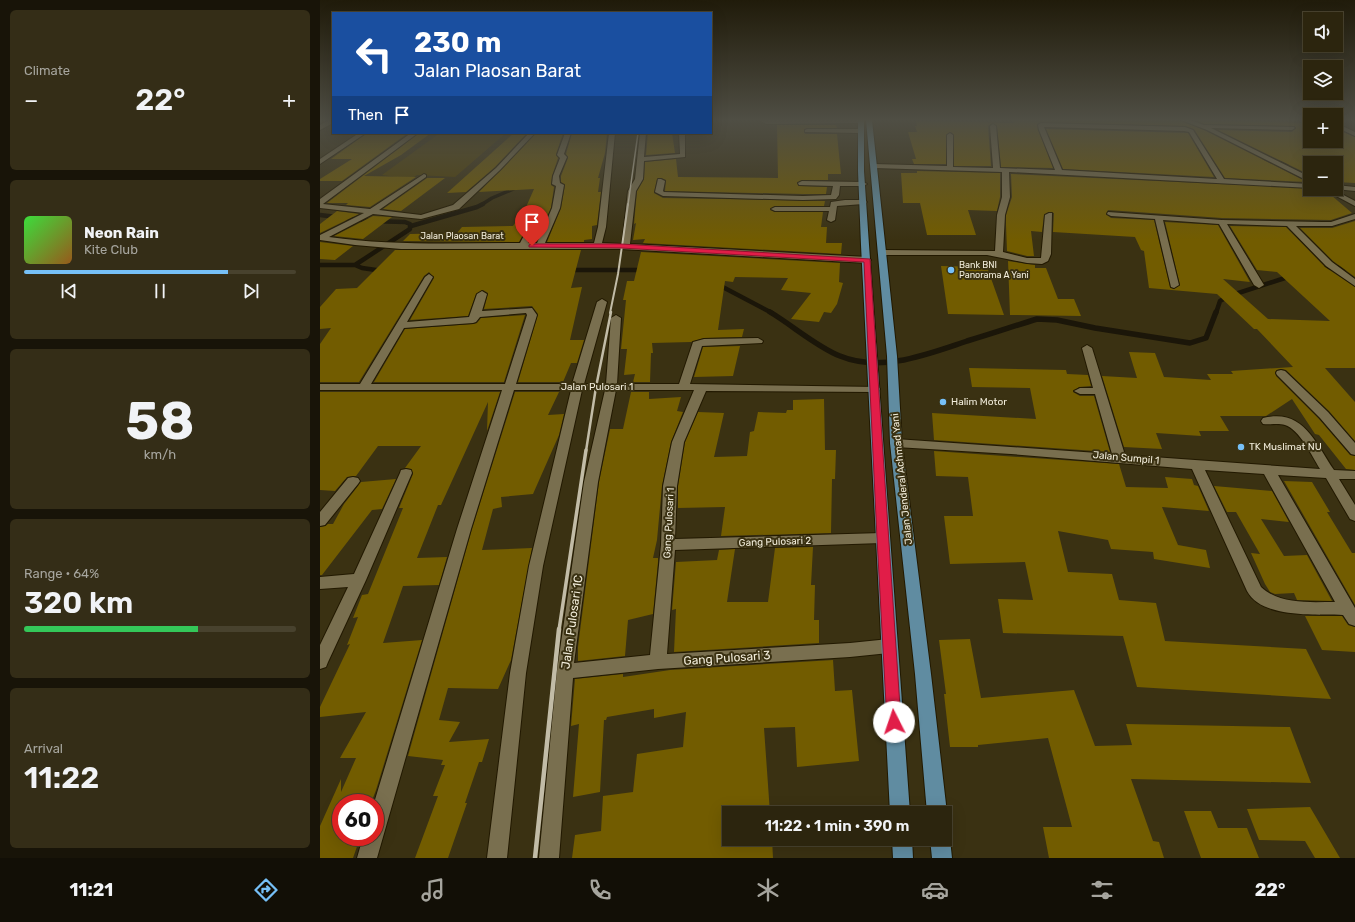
<!DOCTYPE html>
<html lang="en">
<head>
<meta charset="utf-8">
<style>
	:root { --surface:#2c250e; --page:#342d17; --text:#f1f3f6; --muted:#a6a59e; --line:#48422e; --accent:#76c0f7 }
	body { margin:0; font-family:Rubik,sans-serif; background:var(--page); color:var(--text); height:100vh; display:flex; flex-direction:column; font-size:15px; white-space:nowrap }
	* { box-sizing:border-box; margin:0 }
	p { font-size:13px; color:var(--muted) }
	.icon { flex:none; width:22px; height:22px; fill:none; stroke:currentColor; stroke-width:2; stroke-linecap:round; stroke-linejoin:round }
	.map { position:relative; flex:1; overflow:hidden }
	.panel { display:flex; flex-direction:column; gap:10px; padding:10px; background:#181408; width:320px }
	.panel>* { flex:none }
	.hud { position:absolute; left:12px; top:12px; width:380px; height:122px; border-radius:0px; box-shadow:0 4px 16px #0002,0 0 0 1px var(--line); background:#1a4fa0; color:#fff; overflow:hidden }
	.controls { position:absolute; left:983px; top:12px; display:grid; gap:8px }
	.controls a { display:grid; place-items:center; width:40px; height:40px; border-radius:0px; background:var(--surface); box-shadow:0 4px 16px #0002,0 0 0 1px var(--line); font-size:20px }
	.speed { position:absolute; left:12px; top:794px; display:flex; gap:8px; font-size:20px; font-weight:700; text-align:center }
	.speed>* { display:grid; place-content:center; width:52px; height:52px; border-radius:50%; background:var(--surface); box-shadow:0 4px 16px #0002,0 0 0 1px var(--line); line-height:1 }
	.speed .limit { border:6px solid #d22; background:#fff; color:#111 }
	.pin { position:absolute; display:grid; place-items:center; width:34px; height:34px; color:#fff; margin:-41px -17px; border-radius:50% 50% 50% 0; rotate:-45deg; box-shadow:0 0 4px #0007 }
	.pin .icon { rotate:45deg }
	.me { position:absolute; width:44px; margin:-22px; rotate:356deg; stroke-linejoin:round; filter:drop-shadow(0 0 3px #0008) }
	.turn { display:flex; align-items:center; gap:14px; height:84px; padding:0 16px; font-size:18px }
	.turn .icon { width:52px; height:52px; stroke-width:2.5 }
	.turn b { display:block; font-size:28px; line-height:34px }
	.then { display:flex; align-items:center; height:38px; padding:0 16px; background:#0003; gap:8px; font-size:15px }
	.big { font-size:30px; font-weight:600; line-height:1.1 }
	.panel .card { flex:1; display:flex; flex-direction:column; justify-content:center; gap:6px; min-width:0; padding:0 14px; border-radius:6px; background:var(--page) }
	.panel .dial { align-items:center; gap:0 }
	.dial b { font-size:52px; line-height:1 }
	.song { display:flex; align-items:center; gap:12px }
	.cover { width:48px; height:48px; border-radius:6px; background:linear-gradient(135deg,hsl(120 70% 55%),hsl(30 70% 35%)) }
	.played { height:4px; border-radius:2px; background:linear-gradient(90deg,var(--accent) 75%,var(--line) 75%) }
	.keys { display:flex; justify-content:space-around; direction:ltr }
	.heat { display:flex; justify-content:space-between; align-items:center; font-size:22px; direction:ltr }
	.charge { height:6px; border-radius:3px; background:linear-gradient(90deg,#34c759 64%,var(--line) 0) }
	.trip { position:absolute; left:402px; top:806px; width:230px; height:40px; border-radius:0px; background:var(--surface); box-shadow:0 4px 16px #0002,0 0 0 1px var(--line); font-weight:600; line-height:40px; text-align:center }
	.tabs { display:flex; height:64px; justify-content:space-around; align-items:center; background:#120f06; color:var(--muted) }
	.tabs .icon { width:28px; height:28px }
	.tabs .current { color:var(--accent) }
	.tabs b { font-size:18px; color:var(--text) }
	main { display:flex; flex:1; min-height:0 }
	.map>svg:first-child { display:block }
</style>
</head>
<body>
<main>
<section class="panel">
<div class="card"><p>Climate</p>
<div class="heat"><a>−</a><b class="big">22°</b><a>+</a></div>
</div>
<div class="card">
<div class="song"><i class="cover"></i><div><b>Neon Rain</b><p>Kite Club</p></div></div>
<div class="played"></div>
<div class="keys"><svg class="icon" aria-label="previous" viewBox="0 0 24 24"><path d="M18 5L8 12l10 7zM5 5v14"/></svg><svg class="icon" aria-label="pause" viewBox="0 0 24 24"><path d="M8 5v14M16 5v14"/></svg><svg class="icon" aria-label="next" viewBox="0 0 24 24"><path d="M6 5l10 7-10 7zM19 5v14"/></svg></div>
</div>
<div class="card dial"><b>58</b><p>km/h</p></div>
<div class="card"><p>Range · 64%</p><b class="big">320 km</b><div class="charge"></div></div>
<div class="card"><p>Arrival</p><b class="big">11:22</b></div>
</section>
<div class="map">
<svg width="1035" height="858" viewBox="0 0 1035 858">
	<rect width="100%" height="100%" fill="#3a3112"/>
	<path fill="#4f4002" d="M120 133H186L135 177 97 175 91 179 62 175Z"/>
	<g fill="none" stroke-linecap="round" stroke-linejoin="round">
		<path stroke="#1b1609" stroke-width="3.5" d="M938 161 970 163
			M161 205 172 198 198 187"/>
		<path stroke="#1b1609" stroke-width="4.5" d="M0 215 50 221 85 222 90 224V229L35 265
			M91 226 157 207 163 204
			M0 265H35L42 268 63 271
			M999 269 1012 267 1035 269
			M249 270H324
			M397 284 452 313
			M896 313 900 301 909 296 971 276"/>
		<path stroke="#1b1609" stroke-width="5.5" d="M450 312C472 325 497 347 520 356 561 373 608 354 647 341 671 334 694 326 717 319L737 320 775 328 870 343 886 338 896 312"/>
	</g>
	<path fill="#725c00" d="M694 120H860L886 131 987 182 905 178 874 129 865 126 720 122 717 124 718 130 733 168 681 167 677 126 672 123 668 126 671 166H634V135L631 132 626 135V164H594L592 159H596L588 132H597L595 126H597L596 121 694 123Z
		M875 120 990 123V141H1016V129L1035 137V183L1016 182V163H990V175L898 130 972 132 976 128 974 126 884 124Z
		M457 125H516L517 128H487L484 130 485 134H517L521 174H508V180H482L477 183 479 186 507 187 506 194H483L345 191 346 180 341 178 337 179 334 193 343 198 505 201 504 206H455L450 210 455 212H503L501 227H507L506 243H522L521 254 323 243 325 239 313 240 316 223 314 224 317 191 324 179 325 162 356 159 358 177 458 178Z
		M726 129 868 133 894 177 743 169Z
		M47 133H88L22 181H0V179L32 159H11Z
		M99 133H111L81 155 44 176 96 177 50 207 26 205 28 203H7Z
		M194 133H207L175 167 146 192 127 193Z
		M216 133H243L236 154 238 158 232 176 231 185 234 187 231 208 216 242H211L215 232 210 228 206 229 199 242 83 241 90 234 137 233 142 227 193 226 195 223H199L214 189 159 192Z
		M252 133H287L285 153 278 178H280L278 192H281L277 225 272 226V239L264 240V242H227L241 208 245 185 241 182V176L248 158 246 154Z
		M328 133H352L355 153 326 155Z
		M597 171 680 173V197L677 211 648 210 656 235H607L600 203H583L581 173H597Z
		M691 174 1002 189 1011 195 1032 213 1011 220 902 218 788 210 786 214 791 218 834 220 850 287 854 289 860 285 845 222 898 225 930 282 903 279 948 319 1010 321 957 272 937 270 910 226 966 227 1005 267 1035 287V368H1005L1035 402V441L1009 411 966 370 961 369 957 370 955 372 956 376 999 419 1030 455 1035 456V470L1026 469 999 435 995 434 972 399 946 416H900L909 431H879L881 436 836 433 842 449 804 447 782 376 817 378 809 352 835 353 844 377 891 380 887 374H913L911 371 973 367 937 329H934L897 294 829 288 824 251 821 250 815 237 733 232 734 213 729 212 724 215 722 232 711 231 714 256H707L687 251 686 225V215L692 197Z
		M107 178H125L81 211 63 209Z
		M17 211 39 214 0 233V224Z
		M53 216 72 217 43 239 14 236Z
		M1035 221V277L1013 261 980 228H1012Z
		M0 242 33 246 15 260 0 259Z
		M75 250H261L251 288 262 287 250 340H264L257 363H251L243 382H198L218 314 212 306 164 309 168 293 163 290 156 294 148 316 90 320 114 278 109 272 104 276 39 382H0V344L11 328 0 329V307L16 289 37 288Z
		M321 252 520 263 519 282 523 283 517 304 511 313 504 312 499 322 471 319 491 293 461 290 468 278 415 277 413 282 405 281 398 330 424 329 422 337 384 338 371 342 332 343 333 353H331L330 382H313L315 374 304 375 307 349H301L306 300H303L307 281H314Z
		M688 261 715 265V268H726L738 299H754L761 316 690 315Z
		M621 266 667 267 684 315 628 314Z
		M205 315 184 382H54L85 329 153 324 157 323 161 318Z
		M420 346 413 376 374 377 383 347Z
		M649 368 746 370 747 374 768 375 771 386 759 387 753 392 760 396H774L790 452 614 440 612 413 716 419 710 388 652 387Z
		M0 392H180L167 431 168 402 121 505H118L97 558 127 557 119 585 83 586 63 643 102 640 56 790 51 803H21V840L40 838 33 858H0V826L21 779V792L36 758H20L46 712 0 717V707L30 644 27 645 38 617 33 618 42 595 48 594 83 508H79L93 474 91 469 85 468 101 446H58L36 476 27 477 15 491 0 490Z
		M195 392H239L228 415 244 414 239 435 213 494 181 497 182 507 173 509 162 550 212 548 191 660 178 689 128 688 119 720 140 722 129 742 169 739 162 762H159L145 803H147L128 858H95L118 796H113L125 765H121L123 760 88 756 152 529Z
		M311 392H329V399L361 397 357 411 363 412 351 442 342 486 337 540 333 558H338V562L333 614 308 620 305 656 258 661V647L279 482 290 429H303Z
		M504 399 505 450H516L515 479H512L511 533 401 536 405 507 358 508V486L365 442 378 412 404 413 394 457 427 456 430 432 434 431 438 412 466 413 467 410H473V400Z
		M614 451 799 464 806 487 848 488 845 477 872 479 874 485 878 486 889 511 842 507 858 545 886 550 890 568 834 559 833 552 791 549 788 540 738 531 748 572 792 574 799 600 836 603 845 641 986 649 1011 699 817 687 803 636 683 633 678 599 713 600 705 562 630 564 624 516H653L648 477 616 476Z
		M76 479 62 509 52 510 2 575H0V527L5 526 8 524H13L24 504 41 482Z
		M964 481 992 482 1010 512H1007L1032 553H1035V605Z
		M894 486 952 491 969 522 941 519 964 556 987 555 1012 601 977 600 974 593 955 594 950 592 945 584 931 553 940 554 916 512H907Z
		M493 547 491 585H495L494 620H499V643L354 652 356 609 352 610 356 562 397 560 399 550 415 549 407 602H448L455 548Z
		M985 616H1022L1028 625 1035 627V652L1002 650Z
		M650 639 661 698 754 690 775 746 812 745 806 724 970 727 991 783 811 779 833 841 839 842 844 858H729L723 827H752L728 738 658 745V747H630L624 694H626L619 640Z
		M513 660 515 691 532 690 539 761 477 767 475 727 444 728 450 813H409V839H452L453 858H252L255 835 281 831 283 796 313 792 317 754 363 747 366 712 334 718V709L287 717 286 720H284L280 792 253 797 259 724 251 726 255 679 303 674V677L350 670Z
		M990 807 1020 858H995L985 841 939 840 927 809Z
		M864 811H891L898 828H927L939 858H881Z"/>
	<g fill="none" stroke-linecap="round" stroke-linejoin="round">
		<g stroke="#221900" stroke-width="2">
			<path id="minor" d="M9 120H13V123L0 130V125Z
				M439 120H543L544 121 541 123 446 124Z
				M861 120H870L884 125 974 127 975 128 972 130 891 128 990 177V182L887 130Z
				M1016 123 1035 132V136L1016 127Z
				M673 124 676 126 680 168 735 170 719 130 718 125 721 123 865 127 873 130 904 179 990 184V188L689 172 690 197 685 215 683 252 707 258H721L725 215 729 213H732L731 254 728 261 722 264 707 263 667 255H559L558 253 562 250 675 251 677 215 682 197V172L554 168 551 166 554 164 627 166V135L630 133 633 135V167L673 168 670 126ZM724 127 864 131 869 132 897 179 742 170Z
				M487 129H540L543 131 540 133 485 132V130Z
				M39 133H46L0 164V159Z
				M91 133H98L3 204 50 209 104 174 106 175V177L59 210 101 215 133 205 176 168 209 133H215L180 170 139 209 101 219 53 214 9 237C72 246 136 243 200 243L207 230H210L214 232 208 243H217L232 208 236 186 232 184 233 176 240 158 237 155 245 133H251L244 154 247 157 239 176 240 183 244 185 240 208 225 243H274L278 227 289 133H295L286 227 282 243 302 244 308 191 315 179 320 133H326L324 157 360 154 359 133H365V157L324 161 323 179 316 191 310 244 547 257 551 260 547 263 301 249H81L35 245 0 240V235L44 213 0 208V199Z
				M338 179H341L345 181 343 191 344 192 483 196 511 195 513 186 479 185 478 183 482 181 543 182 547 184 543 186H520L519 195 516 199 483 200 343 196 335 192Z
				M1016 185 1035 187V191L1015 189Z
				M1003 189H1012L1035 201V206Z
				M525 200H543L547 202 543 204 517 206 515 220 511 222 507 220 509 211H455L451 209 455 207H510L511 202Z
				M788 212 902 220 1002 222H1011L1035 214V219L1012 226H976L1012 262 1035 279V286L1006 266 967 226 907 224 944 285 939 288 934 285 899 224 843 220 859 285 854 288 851 287 835 219 791 216 787 214Z
				M109 274 113 277 87 322 149 317 157 294 162 291 167 294 162 311 212 308 217 315 196 384H252L277 302 282 299 287 302 264 384H286L291 318 296 315 301 318 297 384H359L373 342 384 339 438 338 443 341 442 343 382 346 370 384 558 387 560 389 558 391 554 392 386 391 364 442 357 486 355 539 562 533 567 534 569 538 567 542 562 543 355 550 347 654 530 643 569 639 575 641 577 646 575 651 569 653 530 657 338 669 253 678 239 858H219L237 671 264 482 285 390H262L223 566 206 673 187 858H167L190 673 209 566 251 390H194L151 529 57 858H37L43 837H55V803H54L137 529 182 390H0V384H40L105 277ZM206 313 207 315 185 384H51L84 328 153 323 156 322 160 317ZM296 390H374L352 442 343 486 341 545 330 655 254 663 278 482Z
				M767 345 772 348 805 455 1000 469C992 456 979 429 965 425 958 423 950 425 943 424L941 421 943 418C983 408 995 442 1014 470L1035 471V479H1019L1035 505V521L1030 519 1006 478 958 475 1035 608V626L1029 624 1023 615C996 614 942 619 927 591L872 469 691 454 576 447 572 446 570 443 572 440 576 439 792 454 775 394H760L754 391 760 388H773L762 348ZM885 470 944 474 1015 602C991 602 960 605 941 587Z
				M961 370 965 371 1008 412 1035 443V455L1031 454 1000 418 957 375 956 373 957 371Z
				M86 469 91 470 92 473 46 580 8 662 6 667 0 669V645L28 587 0 589V577L34 574 80 473 81 470Z
				M33 477 38 478 40 481 38 484 5 525 0 526V512L28 478Z"/>
		</g>
		<g stroke="#221900" stroke-width="2">
			<path id="major" d="M538 120H544V171L549 245 590 813H570L541 245 538 171Z
				M546 120H552L577 356 582 443 611 674 627 813 625 817V813H607L595 674 570 443 567 356Z
				M625 831 627 832 630 839 632 858H612L610 839H625Z
				M572 839H592L593 858H573Z"/>
		</g>
		<use href="#minor" fill="#796f4f" fill-rule="evenodd"/>
		<use href="#major" fill="#608ca1" fill-rule="evenodd"/>
		<path stroke="#c2bca7" stroke-width="1.5" d="M308 205 318 133"/>
		<path stroke="#c2bca7" stroke-width="2" d="M290 313 298 274 308 204"/>
		<path stroke="#c2bca7" stroke-width="2.5" d="M266 451 276 387 291 312"/>
		<path stroke="#c2bca7" stroke-width="3.5" d="M239 630 266 450"/>
		<path stroke="#c2bca7" stroke-width="4.5" d="M215 858 239 629"/>
	</g>
	<linearGradient id="sky" x2="0" y2="1"><stop stop-color="#201b0a"/><stop offset="0.5" stop-color="#4f4e44"/><stop offset="1" stop-color="#4f4e44" stop-opacity="0"/></linearGradient>
	<rect width="1035" height="240" fill="url(#sky)"/>
	<path fill="#e11d48" stroke="#92132f" d="M212 244H301L550 259 581 722 579 726 574 728 569 726 567 722 557 538 544 262 301 248 209 247V245Z"/>
	<g fill="#76c0f7" stroke="#3a3112" stroke-width="1.5">
		<circle cx="631" cy="270" r="4"/>
		<circle cx="623" cy="402" r="4"/>
		<circle cx="921" cy="447" r="4"/>
	</g>
	<g text-anchor="middle" dominant-baseline="central" stroke-width="4" stroke-linejoin="round" paint-order="stroke">
		<g font-size="9" fill="#f3eedc" stroke="#3a3112">
			<text x="142" y="236">Jalan Plaosan Barat</text>
		</g>
		<g font-size="9" fill="#f3eedc" stroke="#3a3112" text-anchor="start">
			<text x="639" y="265">Bank BNI<tspan x="639" dy="10">Panorama A Yani</tspan></text>
		</g>
		<g font-size="10" fill="#f3eedc" stroke="#3a3112">
			<text x="277" y="387">Jalan Pulosari 1</text>
			<text transform="translate(806 458) rotate(5)">Jalan Sumpil 1</text>
			<text transform="translate(582 479) rotate(-96)">Jalan Jenderal Achmad Yani</text>
			<text transform="translate(349 523) rotate(-87)">Gang Pulosari 1</text>
			<text transform="translate(455 542) rotate(-2)">Gang Pulosari 2</text>
		</g>
		<g font-size="10" fill="#f3eedc" stroke="#3a3112" text-anchor="start">
			<text x="631" y="402">Halim Motor</text>
			<text x="929" y="447">TK Muslimat NU</text>
		</g>
		<g font-size="12" fill="#f3eedc" stroke="#3a3112">
			<text transform="translate(252 622) rotate(-82)">Jalan Pulosari 1C</text>
			<text transform="translate(407 658) rotate(-4)">Gang Pulosari 3</text>
		</g>
	</g>
</svg>
<div class="controls">
<a><svg class="icon" aria-label="sound" viewBox="0 0 24 24"><path d="M4 9h4l5-4v14l-5-4H4zM17 9q2 3 0 6"/></svg></a>
<a><svg class="icon" aria-label="layers" viewBox="0 0 24 24"><path d="M12 4l9 5-9 5-9-5zM3 14l9 5 9-5"/></svg></a>
<a>+</a>
<a>−</a>
</div>
<div class="speed"><div class="limit">60</div></div>
<div class="pin" style="left:212px;top:246px;background:#d93025"><svg class="icon" aria-label="arrive" viewBox="0 0 24 24"><path d="M6 21V4h12l-3 4 3 4H6"/></svg></div>
<svg class="me" style="left:574px;top:722px" viewBox="-20 -20 40 40"><circle r="19" fill="#fff"/><path d="M0-13L10 11 0 6-10 11z" fill="#e11d48"/></svg>
<div class="trip">11:22 · 1 min · 390 m</div>
<div class="hud">
<div class="turn"><svg class="icon" aria-label="left" viewBox="0 0 24 24"><path d="M17 20v-9H6M10 6l-5 5 5 5"/></svg><div><b>230 m</b>Jalan Plaosan Barat</div></div>
<div class="then">Then<svg class="icon" aria-label="arrive" viewBox="0 0 24 24"><path d="M6 21V4h12l-3 4 3 4H6"/></svg></div>
</div>
</div>
</main>
<nav class="tabs">
<b>11:21</b>
<svg class="icon current" aria-label="directions" viewBox="0 0 24 24"><path d="M12 3l9 9-9 9-9-9zM9 14v-3h6M13 9l2 2-2 2"/></svg>
<svg class="icon" aria-label="music" viewBox="0 0 24 24"><path d="M9 18V5l10-2v13"/><circle cx="6" cy="18" r="3"/><circle cx="16" cy="16" r="3"/></svg>
<svg class="icon" aria-label="phone" viewBox="0 0 24 24"><path d="M5 4h4l2 5-3 2q2 4 5 5l2-3 5 2v4C11 20 4 13 5 4z"/></svg>
<svg class="icon" aria-label="climate" viewBox="0 0 24 24"><path d="M12 3v18M4 7l16 10M4 17L20 7"/></svg>
<svg class="icon" aria-label="car" viewBox="0 0 24 24"><path d="M5 17H2v-5l4-1 3-4h7l3 4 3 1v5h-3M9 17h6M6 11h13"/><circle cx="7" cy="17" r="2"/><circle cx="17" cy="17" r="2"/></svg>
<svg class="icon" aria-label="filters" viewBox="0 0 24 24"><path d="M4 7h16M4 17h16"/><circle cx="9" cy="7" r="2"/><circle cx="15" cy="17" r="2"/></svg>
<b>22°</b>
</nav>
</body>
</html>
